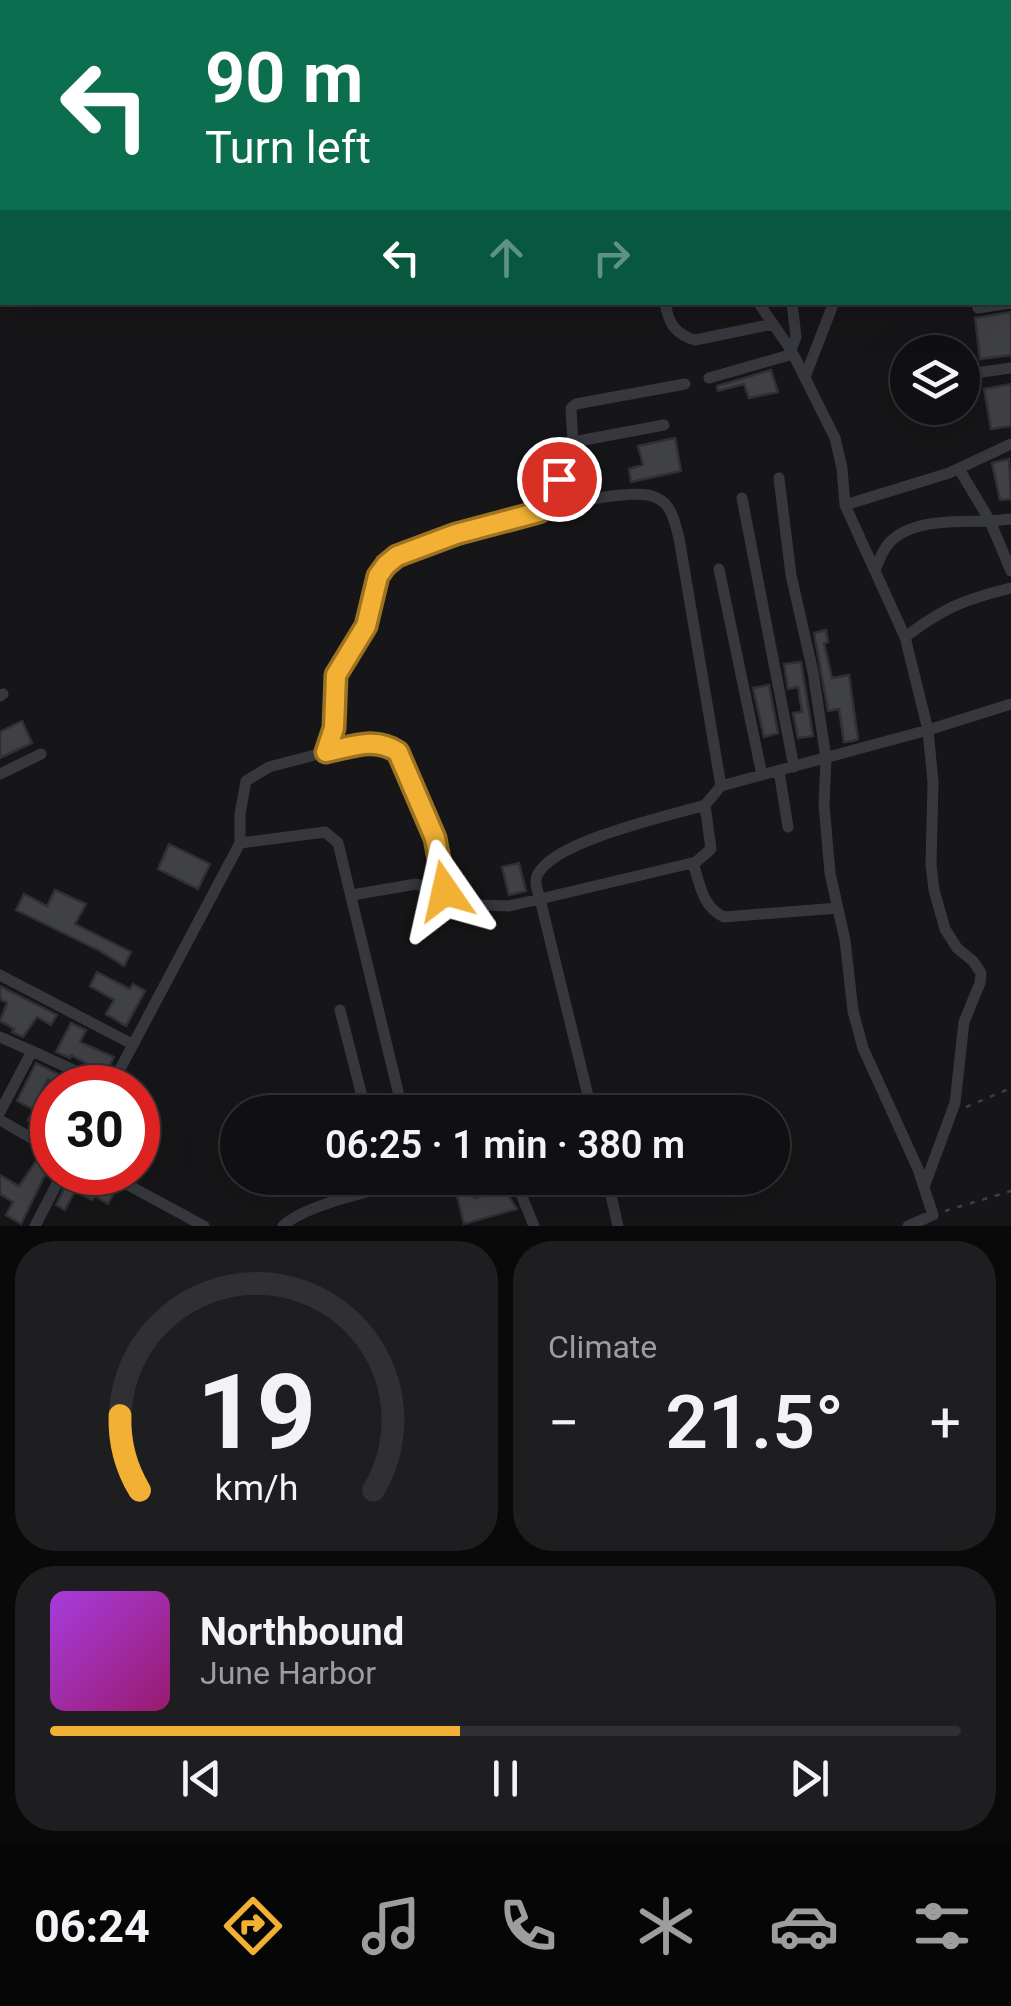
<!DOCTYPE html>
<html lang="en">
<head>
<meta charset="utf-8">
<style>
	:root { --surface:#101012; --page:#1e1e20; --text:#f1f3f6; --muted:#9c9d9f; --line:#303032; --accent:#f2b134 }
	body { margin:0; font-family:Roboto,sans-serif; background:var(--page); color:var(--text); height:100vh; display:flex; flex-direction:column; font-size:38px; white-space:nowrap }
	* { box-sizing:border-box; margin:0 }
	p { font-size:32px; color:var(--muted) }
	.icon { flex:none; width:55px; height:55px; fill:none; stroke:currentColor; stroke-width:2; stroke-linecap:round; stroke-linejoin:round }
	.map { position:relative; height:1226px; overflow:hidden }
	.details { display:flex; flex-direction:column; gap:15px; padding:15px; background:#09090a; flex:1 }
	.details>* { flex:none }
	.guide { position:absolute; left:0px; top:0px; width:1012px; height:305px; box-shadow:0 10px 40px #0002,0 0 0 2px var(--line); background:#0b6e4f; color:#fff; overflow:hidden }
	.tools { position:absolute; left:890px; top:335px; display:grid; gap:20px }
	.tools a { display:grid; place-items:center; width:90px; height:90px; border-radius:50%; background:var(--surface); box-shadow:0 10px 40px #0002,0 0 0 2px var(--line); font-size:50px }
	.speed { position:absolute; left:30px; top:1065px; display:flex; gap:20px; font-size:50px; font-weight:700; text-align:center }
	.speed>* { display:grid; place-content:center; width:130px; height:130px; border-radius:50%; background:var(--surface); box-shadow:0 10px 40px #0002,0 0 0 2px var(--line); line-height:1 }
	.speed .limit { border:15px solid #d22; background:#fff; color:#111 }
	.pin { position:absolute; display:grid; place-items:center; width:85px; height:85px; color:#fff; margin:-42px; border:5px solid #fff; border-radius:50%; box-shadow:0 2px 10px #0007 }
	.me { position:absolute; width:110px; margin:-55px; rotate:349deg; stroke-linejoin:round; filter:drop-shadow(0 0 8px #0008) }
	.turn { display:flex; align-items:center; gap:35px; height:210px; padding:0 40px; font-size:45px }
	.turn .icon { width:130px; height:130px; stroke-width:2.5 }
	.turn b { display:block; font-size:70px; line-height:85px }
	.lanes { display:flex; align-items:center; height:95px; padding:0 40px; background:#0003; justify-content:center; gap:50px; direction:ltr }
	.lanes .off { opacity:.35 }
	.big { font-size:75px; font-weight:600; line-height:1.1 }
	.details .tile { flex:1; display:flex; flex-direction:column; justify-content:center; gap:15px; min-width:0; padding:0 35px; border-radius:40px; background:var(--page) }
	.details .dial { align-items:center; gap:0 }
	.dial svg { height:260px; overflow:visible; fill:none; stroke:var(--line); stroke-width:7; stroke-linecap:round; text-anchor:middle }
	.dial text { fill:var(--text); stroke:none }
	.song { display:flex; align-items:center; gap:30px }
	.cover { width:120px; height:120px; border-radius:15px; background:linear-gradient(135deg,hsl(280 70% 55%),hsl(320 70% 35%)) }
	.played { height:10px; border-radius:5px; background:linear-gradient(90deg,var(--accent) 45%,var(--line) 45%) }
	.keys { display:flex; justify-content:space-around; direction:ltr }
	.heat { display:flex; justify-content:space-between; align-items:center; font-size:55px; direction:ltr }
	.details .tiles { flex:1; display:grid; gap:15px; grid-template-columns:1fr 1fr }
	.tile:last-child { grid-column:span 2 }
	.trip { position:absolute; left:220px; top:1095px; width:570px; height:100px; border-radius:50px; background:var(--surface); box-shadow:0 10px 40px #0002,0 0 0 2px var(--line); font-weight:600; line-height:100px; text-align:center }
	.dock { display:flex; height:160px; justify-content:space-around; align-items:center; background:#060607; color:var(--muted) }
	.dock .icon { width:70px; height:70px }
	.dock .on { color:var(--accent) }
	.dock b { font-size:45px; color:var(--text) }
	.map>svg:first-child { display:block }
</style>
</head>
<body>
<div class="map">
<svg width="1011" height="1226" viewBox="0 0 1011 1226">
	<rect width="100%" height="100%" fill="#161618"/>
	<path fill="#404145" stroke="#303034" stroke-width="2.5" d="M1011 312V355L980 359 975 318Z
		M771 370 778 392 749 398 744 384 718 391 717 386Z
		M1011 384V426L991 429 984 389Z
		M675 438 681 471 631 482 629 469 643 465 638 446Z
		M1009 459 1011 499 1000 500 992 463Z
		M826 630 828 642 824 643 832 678 849 675 858 739 853 741 844 742 839 709 828 711 814 633Z
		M801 662 813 736 798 738 793 713 802 712 798 687 788 689 784 664Z
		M769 685 778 733 764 737 753 688Z
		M22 721 32 743 0 758V732Z
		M169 844 210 864 198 889 158 869Z
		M519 863 526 891 509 895 502 867Z
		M55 890 86 904 75 924 131 952 124 966 100 951 16 910 24 894 47 906Z
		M97 972 130 989 133 984 145 991 126 1026 106 1014 114 1000 90 986Z
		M0 986 57 1015 51 1025 37 1017 23 1037 12 1032 14 1029 0 1021 7 1003 0 999Z
		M71 1023 86 1030 80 1042 114 1057 105 1074 71 1055 70 1058 56 1052Z
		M36 1063 86 1088H62L48 1079 40 1094 52 1102V1130L28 1120 34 1110 17 1101Z
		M41 1154 52 1161 21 1224 6 1215 13 1202 0 1194V1175L19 1186Z
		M72 1172H93L116 1189 108 1204 95 1196 92 1200 75 1191 65 1210 56 1205Z
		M470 1178 475 1198 505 1190 517 1209 464 1224 453 1180Z"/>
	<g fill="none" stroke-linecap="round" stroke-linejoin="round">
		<path stroke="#3d3f44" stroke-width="2.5" stroke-dasharray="5 8" stroke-linecap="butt" d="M966 1107 1011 1088
			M945 1211 1011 1191"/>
		<path stroke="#37383d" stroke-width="5" d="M0 31 2 33"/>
		<path stroke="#37383d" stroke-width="11" d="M902 2 903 0
			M665 302C668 323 675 334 695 340L773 324
			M758 302 791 350 835 438 842 468 845 505 905 637 928 730 933 782 931 865 934 890 945 929 957 948 973 961 981 973 980 983 964 1022 955 1103 924 1187
			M978 308 1011 303
			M791 350 796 337 792 302
			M982 372 1011 368
			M805 377 834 302
			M709 378 793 354
			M573 442 571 408 576 404 685 384
			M779 478 791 575 813 672 826 758 824 805 830 873 845 940 853 1011 863 1048 918 1169 933 1215 908 1226
			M742 498 794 767
			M845 505 949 473 1011 444
			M539 511 559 479 573 442 664 425
			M1011 519 990 521 1011 571
			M719 569 762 775
			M875 570C879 560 883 549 890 542 913 518 960 522 990 521L959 469
			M905 637C944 608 964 599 1011 588
			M0 696 3 694
			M326 752C351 747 375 736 397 752L435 838 445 891
			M779 771 788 827
			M0 774 41 754
			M240 843 325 832 338 843 403 1112
			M693 863C700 884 702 907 724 917L838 908
			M352 895 416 884 481 905 509 906 540 899C538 892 534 883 537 876 551 841 669 816 705 805
			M0 975 132 1044
			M340 1010 366 1112
			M0 1037 32 1051
			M110 1088 240 843V814L246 781 269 767 326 752C329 743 334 733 334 723 336 710 332 698 334 685 338 663 359 646 366 625 372 607 372 583 385 568 410 538 614 484 652 496 672 502 674 520 679 538L721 786
			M0 1112 32 1051 110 1087
			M592 1112 540 899 696 862 711 849 705 805 721 786 928 730 1011 704
			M0 1120 52 1150
			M104 1172 204 1226
			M508 1178 521 1194 534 1226
			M607 1178 618 1226
			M35 1226 63 1172
			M283 1226C306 1203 386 1188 420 1178"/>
	</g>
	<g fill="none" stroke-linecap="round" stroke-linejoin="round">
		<g stroke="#9d7322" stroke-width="25">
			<path id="route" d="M445 891 435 838 398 752C375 736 351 747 326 752L334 728 336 675 366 626 378 576 386 565 397 556 456 534 539 512 559 479"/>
		</g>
		<use href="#route" stroke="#f2b134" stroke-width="18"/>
	</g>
</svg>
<div class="tools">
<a><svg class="icon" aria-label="layers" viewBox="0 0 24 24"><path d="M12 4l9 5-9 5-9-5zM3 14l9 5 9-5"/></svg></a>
</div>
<div class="speed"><div class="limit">30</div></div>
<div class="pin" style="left:559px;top:479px;background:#d93025"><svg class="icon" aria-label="arrive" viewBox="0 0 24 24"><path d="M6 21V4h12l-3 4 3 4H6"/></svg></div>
<svg class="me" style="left:445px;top:891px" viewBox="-20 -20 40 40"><path d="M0-17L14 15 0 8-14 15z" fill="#f2b134" stroke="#fff" stroke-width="4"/></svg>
<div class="trip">06:25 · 1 min · 380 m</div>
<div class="guide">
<div class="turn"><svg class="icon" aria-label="left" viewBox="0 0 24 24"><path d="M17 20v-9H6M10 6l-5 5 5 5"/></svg><div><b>90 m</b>Turn left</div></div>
<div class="lanes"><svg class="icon" aria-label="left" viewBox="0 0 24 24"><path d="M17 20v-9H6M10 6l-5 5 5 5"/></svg><svg class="icon off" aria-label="ahead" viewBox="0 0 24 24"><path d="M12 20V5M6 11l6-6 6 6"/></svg><svg class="icon off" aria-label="right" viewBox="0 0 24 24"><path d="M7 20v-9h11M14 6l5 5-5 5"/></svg></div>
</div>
</div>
<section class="details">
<div class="tiles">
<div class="tile dial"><svg viewBox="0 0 100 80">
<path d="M14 69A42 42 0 1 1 86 69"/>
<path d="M14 69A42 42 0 0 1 8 46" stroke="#f2b134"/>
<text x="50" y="56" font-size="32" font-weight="700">19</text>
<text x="50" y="72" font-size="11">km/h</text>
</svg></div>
<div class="tile"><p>Climate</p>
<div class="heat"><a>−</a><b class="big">21.5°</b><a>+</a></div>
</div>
<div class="tile">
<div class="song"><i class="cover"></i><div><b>Northbound</b><p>June Harbor</p></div></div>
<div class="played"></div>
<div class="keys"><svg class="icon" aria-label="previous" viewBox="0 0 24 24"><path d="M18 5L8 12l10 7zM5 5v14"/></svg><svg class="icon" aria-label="pause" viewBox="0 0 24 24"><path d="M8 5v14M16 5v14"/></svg><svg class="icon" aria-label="next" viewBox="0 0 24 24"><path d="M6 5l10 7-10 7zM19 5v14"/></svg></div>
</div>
</div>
</section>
<nav class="dock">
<b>06:24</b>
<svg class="icon on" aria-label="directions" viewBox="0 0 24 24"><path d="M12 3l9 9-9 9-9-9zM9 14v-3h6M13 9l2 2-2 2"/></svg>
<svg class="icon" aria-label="music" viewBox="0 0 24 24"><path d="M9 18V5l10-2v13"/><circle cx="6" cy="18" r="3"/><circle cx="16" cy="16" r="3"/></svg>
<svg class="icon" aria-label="phone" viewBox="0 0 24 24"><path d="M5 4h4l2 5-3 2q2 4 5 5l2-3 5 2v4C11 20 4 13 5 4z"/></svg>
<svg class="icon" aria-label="climate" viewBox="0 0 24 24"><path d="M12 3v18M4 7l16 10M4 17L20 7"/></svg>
<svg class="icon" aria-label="car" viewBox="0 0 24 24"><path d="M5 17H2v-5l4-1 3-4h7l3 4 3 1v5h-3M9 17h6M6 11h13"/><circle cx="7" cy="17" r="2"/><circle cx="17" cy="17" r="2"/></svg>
<svg class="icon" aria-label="filters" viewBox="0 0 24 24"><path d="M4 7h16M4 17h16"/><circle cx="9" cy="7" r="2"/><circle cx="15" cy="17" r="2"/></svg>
</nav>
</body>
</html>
